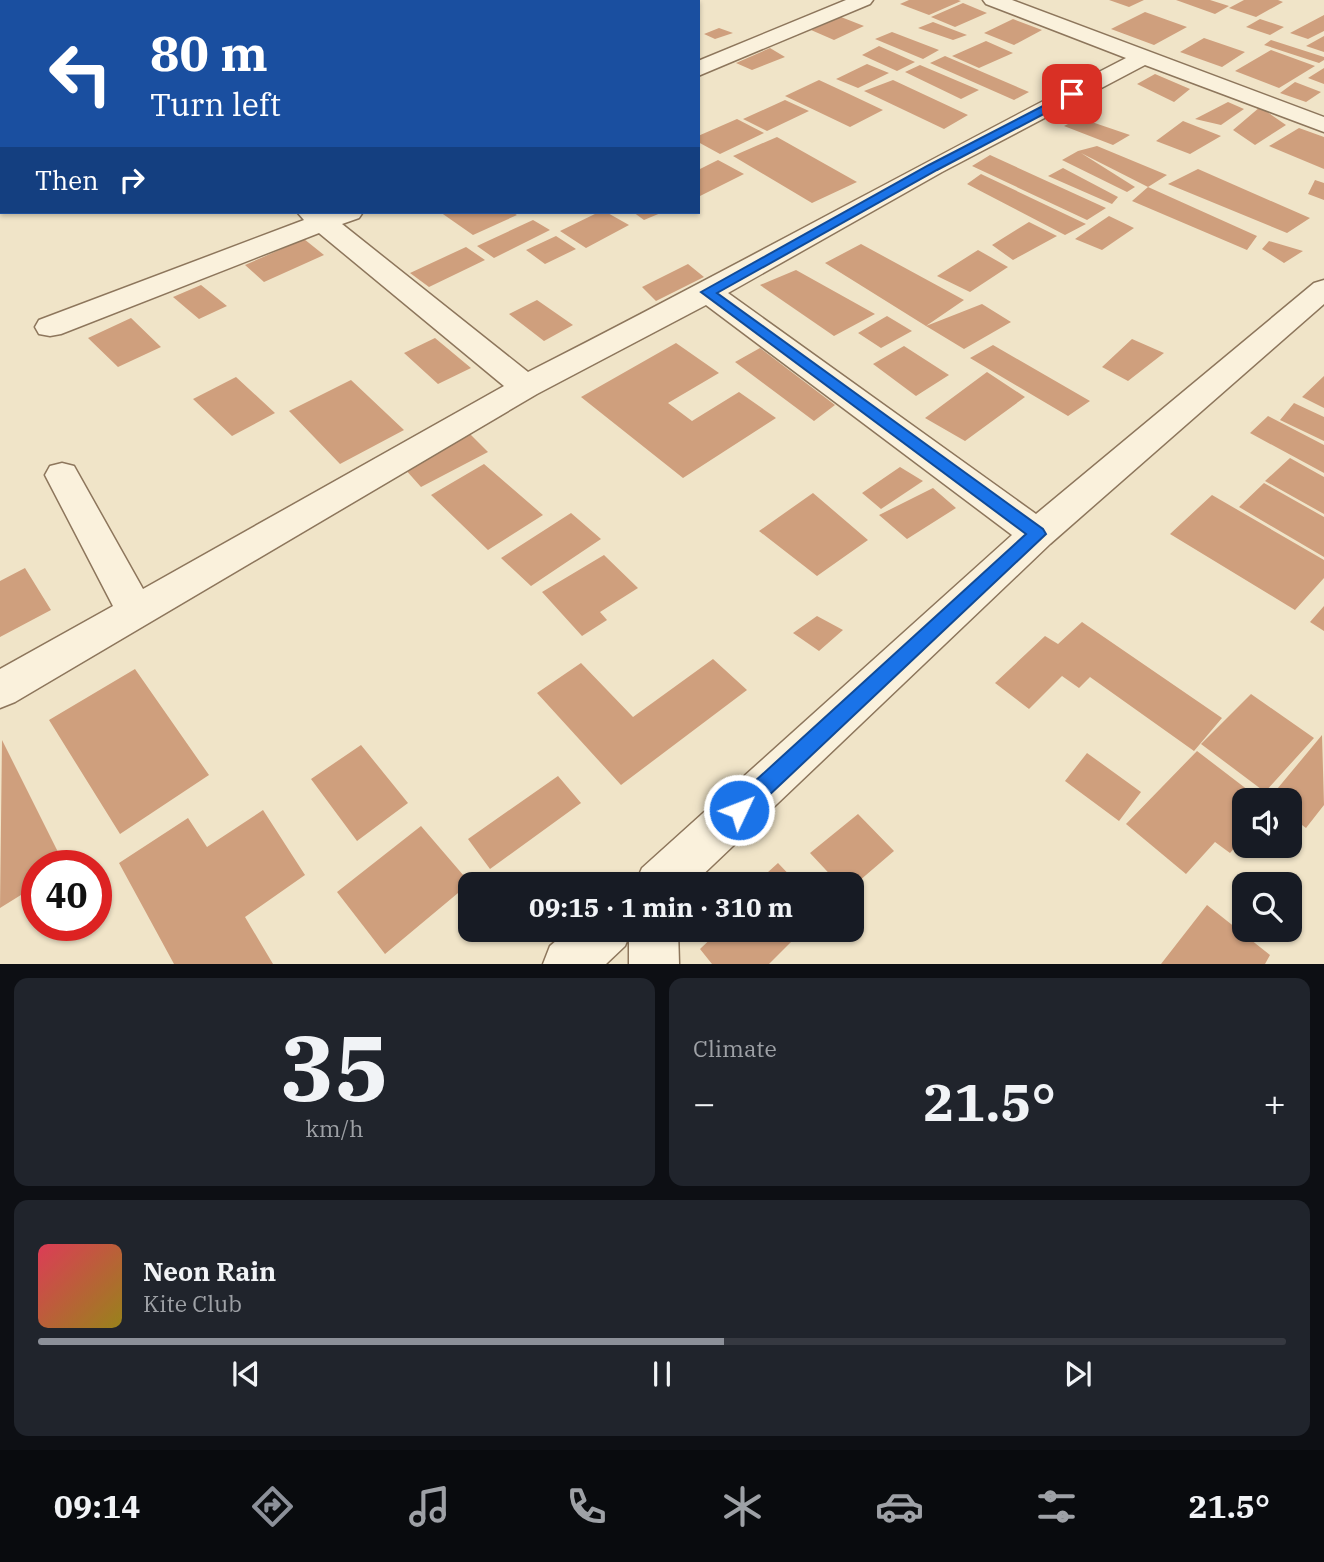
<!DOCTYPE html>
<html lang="en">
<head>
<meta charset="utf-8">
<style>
	:root { --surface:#171b24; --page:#20242c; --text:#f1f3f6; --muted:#9ea1a6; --line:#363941; --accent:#8c9099 }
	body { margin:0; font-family:"IBM Plex Serif",serif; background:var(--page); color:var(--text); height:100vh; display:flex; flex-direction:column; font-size:26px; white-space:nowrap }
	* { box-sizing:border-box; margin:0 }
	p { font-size:23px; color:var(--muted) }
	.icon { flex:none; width:38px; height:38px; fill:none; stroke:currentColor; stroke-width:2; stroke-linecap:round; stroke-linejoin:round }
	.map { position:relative; height:964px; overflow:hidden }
	.panel { display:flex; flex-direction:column; gap:14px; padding:14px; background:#0d0f14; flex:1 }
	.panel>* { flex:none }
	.top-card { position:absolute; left:0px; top:0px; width:700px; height:214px; box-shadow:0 2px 5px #0004; background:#1a4fa0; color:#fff; overflow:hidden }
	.fabs { position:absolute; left:1232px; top:788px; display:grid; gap:14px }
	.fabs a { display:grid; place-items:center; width:70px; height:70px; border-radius:14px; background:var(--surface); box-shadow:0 2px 5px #0004; font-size:35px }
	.speed { position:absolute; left:21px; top:850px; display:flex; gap:14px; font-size:35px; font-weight:700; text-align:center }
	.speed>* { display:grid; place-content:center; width:91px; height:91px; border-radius:50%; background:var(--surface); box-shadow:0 2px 5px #0004; line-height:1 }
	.speed .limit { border:10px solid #d22; background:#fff; color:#111 }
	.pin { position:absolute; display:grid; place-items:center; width:60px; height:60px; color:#fff; margin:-30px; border-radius:14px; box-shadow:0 4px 10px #0006 }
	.me { position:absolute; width:77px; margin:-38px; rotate:47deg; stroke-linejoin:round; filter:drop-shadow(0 0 5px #0008) }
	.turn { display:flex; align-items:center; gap:24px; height:147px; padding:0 35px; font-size:32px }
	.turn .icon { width:91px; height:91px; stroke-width:2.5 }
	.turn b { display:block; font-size:49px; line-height:60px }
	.then { display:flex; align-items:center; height:66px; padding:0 35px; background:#0003; gap:14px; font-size:26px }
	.big { font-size:52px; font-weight:700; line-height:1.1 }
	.panel .card { flex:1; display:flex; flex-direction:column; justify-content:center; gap:10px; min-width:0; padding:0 24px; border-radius:14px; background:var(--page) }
	.panel .dial { align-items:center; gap:0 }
	.dial b { font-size:91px; line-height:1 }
	.song { display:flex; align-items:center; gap:21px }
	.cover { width:84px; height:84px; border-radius:10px; background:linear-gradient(135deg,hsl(350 70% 55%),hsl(50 70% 35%)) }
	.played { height:7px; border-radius:4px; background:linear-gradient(90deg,var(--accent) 55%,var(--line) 55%) }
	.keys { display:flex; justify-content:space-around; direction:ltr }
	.heat { display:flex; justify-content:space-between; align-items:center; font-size:38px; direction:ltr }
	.panel .tiles { flex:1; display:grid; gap:14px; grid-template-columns:1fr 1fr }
	.card:last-child { grid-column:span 2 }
	.trip { position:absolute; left:458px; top:872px; width:406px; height:70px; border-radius:14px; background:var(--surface); box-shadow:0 2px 5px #0004; font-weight:700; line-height:70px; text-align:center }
	.dock { display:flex; height:112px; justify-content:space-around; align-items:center; background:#090b0e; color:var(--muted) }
	.dock .icon { width:49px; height:49px }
	.dock .selected { color:var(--accent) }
	.dock b { font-size:32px; color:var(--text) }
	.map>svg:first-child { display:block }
</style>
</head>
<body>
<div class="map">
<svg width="1324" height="964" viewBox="0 0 1324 964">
	<rect width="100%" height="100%" fill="#f0e4c8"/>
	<path fill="#cf9f7d" d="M909 0H958L961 1 929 15 900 4Z
		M1109 0H1144L1129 7Z
		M1176 0H1210L1229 6 1215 14Z
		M1244 0H1278L1283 2 1256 17 1229 8Z
		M963 3 987 13 955 27 931 17Z
		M1145 12 1187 27 1154 45 1111 29Z
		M1324 15V31L1308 39 1290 33Z
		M841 17 864 26 834 40 811 30Z
		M1013 19 1042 30 1014 45 984 33Z
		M1260 19 1284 27 1270 35 1246 27Z
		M933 22 967 35 953 40 918 28Z
		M719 28 733 33 715 39 704 34Z
		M892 32 939 50 923 59 875 39Z
		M1324 36V52L1306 46Z
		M1204 38 1245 52 1222 67 1180 52Z
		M1271 40 1324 57V60L1319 63 1264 45Z
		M986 41 1013 53 979 68 952 56Z
		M879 46 915 62 897 71 862 55Z
		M770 48 785 57 752 70 736 63Z
		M1271 50 1315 66 1279 88 1235 71Z
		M945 56 1029 92 1014 100 930 63Z
		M867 64 889 73 858 88 836 79Z
		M920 65 979 90 961 99 905 72Z
		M1324 68V84L1308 78Z
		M1155 74 1190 89 1174 102 1137 84Z
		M819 80 847 93 883 110 850 127 785 96Z
		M893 80 968 115 944 129 864 91Z
		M1295 82 1321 92 1306 102 1280 93Z
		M785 100 809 111 767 131 743 119Z
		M1228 102 1244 109 1221 125 1195 119Z
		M1260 107 1286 125 1255 145 1233 130Z
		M1080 118 1130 135 1113 145 1064 126Z
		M737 119 764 133 720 154 698 142V136Z
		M1183 121 1221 136 1190 154 1156 141Z
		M1299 128 1324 137V169L1269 146Z
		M777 137 857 182 812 203 733 156Z
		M1097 146 1167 175 1148 187 1081 153 1135 187 1127 192 1062 160 1078 151Z
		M990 155 1106 208 1087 220 972 166Z
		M718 160 744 174 700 196 698 195V170Z
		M1063 168 1118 197 1112 204 1048 176Z
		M1198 169 1310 218 1287 233 1168 184Z
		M981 174 1086 224 1065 235 967 184Z
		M1315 180 1324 183V200L1308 194Z
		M1148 187 1257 236 1247 250 1132 201Z
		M440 212H512L517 215 473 235Z
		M599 212H606L629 225 586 248 560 231Z
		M633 212H663L644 220Z
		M1109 216 1134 228 1102 250 1075 239Z
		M533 220 550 230 494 258 477 246Z
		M1029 222 1057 236 1013 260 992 245Z
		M556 236 576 249 545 264 526 250Z
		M304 239 324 255 264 282 245 265Z
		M1269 241 1303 251 1284 263 1262 249Z
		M861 244 964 300 926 326 825 263Z
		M466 247 485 260 429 287 410 273Z
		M978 250 1008 267 970 292 937 276Z
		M688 264 704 277 656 301 642 287Z
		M796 270 875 314 834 336 760 285Z
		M201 285 227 306 199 319 173 297Z
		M537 300 573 325 544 341 509 314Z
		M982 304 1011 322 964 349 926 326Z
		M887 316 912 331 881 348 858 333Z
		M131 318 161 347 118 367 88 338Z
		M435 338 471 368 438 384 404 353Z
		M1132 339 1164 353 1128 381 1102 367Z
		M676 343 719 373 668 403 692 421 739 392 776 418 683 478 581 397Z
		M993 345 1090 401 1068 416 970 358Z
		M904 346 949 375 916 396 873 364Z
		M760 348 835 405 814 421 735 362Z
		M987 372 1025 397 965 441 925 418Z
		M1324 376V408L1302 397Z
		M236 377 275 413 232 436 193 399Z
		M351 380 404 430 340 464 289 411Z
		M1294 403 1324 417V441L1280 420Z
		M1268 416 1324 445V473L1250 433Z
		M470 434 488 452 421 487 404 468Z
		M1290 458 1324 477V514L1265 481Z
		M484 464 543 515 488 550 431 495Z
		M900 467 923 481 881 509 862 493Z
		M1264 483 1324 517V557L1239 507Z
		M933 488 956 508 907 539 879 515Z
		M813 493 868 540 817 576 759 531Z
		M1212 495 1324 560V578L1295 610 1170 534Z
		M571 513 601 539 531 586 501 558Z
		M604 555 638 588 600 612 607 620 582 636 542 592Z
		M25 568 51 610 0 637V581Z
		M1324 606V631L1310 622Z
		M817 616 843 630 819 651 793 633Z
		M1082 622 1222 718 1194 751 1090 677 1079 688 1062 676 1029 709 995 683 1045 636 1058 644Z
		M713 659 747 690 621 785 537 693 581 663 633 717Z
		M135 669 209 775 120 834 49 720Z
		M1251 694 1314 738 1265 792 1201 744Z
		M1322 735 1324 805 1306 828 1290 816V800H1268Z
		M2 740 65 866H37V885L0 908Z
		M361 745 408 803 357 841 311 779Z
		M1197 751 1261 800H1244V837L1230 853 1215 842 1186 874 1126 824Z
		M1087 753 1141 792 1119 821 1065 781Z
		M558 776 581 803 490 869 468 839Z
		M263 810 305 875 245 917 273 964H174L119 863 188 818 207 847Z
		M858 814 894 851 852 887V884H839L810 853Z
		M421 826 470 883 385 954 337 892Z
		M778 863 798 884H755Z
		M1207 905 1270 955 1265 964H1161Z
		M721 929H804L769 964H712L700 949Z"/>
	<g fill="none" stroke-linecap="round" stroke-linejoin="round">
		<g stroke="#8d765c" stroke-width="3">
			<path id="minor" d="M96 0H121L95 2Z
				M475 0H499L474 2Z
				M846 0H873L870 4 698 76V61Z
				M983 0H1012L1324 117V132L1145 65 942 172 728 293 1036 514 1314 283 1324 280V304L1050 544 693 884H635L642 868 1012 535 706 305 537 394 15 702 0 708V669L113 606 45 475 50 466 62 463 74 466 143 589 504 386 319 233 61 334 50 336 39 334 35 327 39 320 304 220 297 212H363L359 218 342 224 528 372C729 270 926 161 1126 58L986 4Z
				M0 24H2V36H0Z
				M570 929H678L679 964H629V936L625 946 606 964H543L550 946Z"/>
		</g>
		<use href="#minor" fill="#faf1dc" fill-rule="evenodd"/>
	</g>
	<path fill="#1a73e8" stroke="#114b97" stroke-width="2" d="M1072 91 1077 94 1076 97 937 170 717 293 1043 529 1046 534 746 817 739 820 731 817 728 810 731 803 1026 534 701 292 929 165Z"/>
</svg>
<div class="fabs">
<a><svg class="icon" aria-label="sound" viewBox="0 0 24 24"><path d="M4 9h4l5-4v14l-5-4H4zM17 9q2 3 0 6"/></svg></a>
<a><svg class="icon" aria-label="search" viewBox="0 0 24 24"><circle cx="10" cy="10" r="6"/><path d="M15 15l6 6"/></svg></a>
</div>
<div class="speed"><div class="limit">40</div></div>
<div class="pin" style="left:1072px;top:94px;background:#d93025"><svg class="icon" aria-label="arrive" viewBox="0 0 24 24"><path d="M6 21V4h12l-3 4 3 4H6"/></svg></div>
<svg class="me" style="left:739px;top:810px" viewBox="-20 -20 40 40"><circle r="17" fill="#1a73e8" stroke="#fff" stroke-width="3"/><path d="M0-11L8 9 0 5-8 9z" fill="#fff"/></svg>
<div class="trip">09:15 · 1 min · 310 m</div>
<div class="top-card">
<div class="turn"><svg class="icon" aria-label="left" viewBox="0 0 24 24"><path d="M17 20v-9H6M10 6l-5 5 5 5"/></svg><div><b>80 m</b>Turn left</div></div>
<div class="then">Then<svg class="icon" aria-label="right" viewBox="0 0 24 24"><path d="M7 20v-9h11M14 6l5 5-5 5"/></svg></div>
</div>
</div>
<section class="panel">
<div class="tiles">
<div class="card dial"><b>35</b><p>km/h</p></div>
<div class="card"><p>Climate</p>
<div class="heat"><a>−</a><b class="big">21.5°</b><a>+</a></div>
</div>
<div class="card">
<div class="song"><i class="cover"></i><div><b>Neon Rain</b><p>Kite Club</p></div></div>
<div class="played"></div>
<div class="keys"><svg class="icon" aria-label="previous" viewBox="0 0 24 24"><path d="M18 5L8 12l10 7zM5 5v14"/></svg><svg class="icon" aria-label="pause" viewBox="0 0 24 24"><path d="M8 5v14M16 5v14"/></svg><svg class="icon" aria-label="next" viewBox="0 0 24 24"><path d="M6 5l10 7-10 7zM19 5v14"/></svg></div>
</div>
</div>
</section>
<nav class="dock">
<b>09:14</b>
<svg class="icon selected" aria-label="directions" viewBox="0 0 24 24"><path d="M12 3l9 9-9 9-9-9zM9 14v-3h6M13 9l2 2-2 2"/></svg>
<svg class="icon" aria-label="music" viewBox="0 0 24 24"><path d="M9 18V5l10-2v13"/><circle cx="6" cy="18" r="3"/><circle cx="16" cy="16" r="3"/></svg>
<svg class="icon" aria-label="phone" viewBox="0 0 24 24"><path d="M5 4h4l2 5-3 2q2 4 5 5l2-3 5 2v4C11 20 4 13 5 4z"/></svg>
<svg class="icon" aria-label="climate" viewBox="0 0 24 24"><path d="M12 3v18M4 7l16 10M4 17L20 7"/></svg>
<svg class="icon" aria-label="car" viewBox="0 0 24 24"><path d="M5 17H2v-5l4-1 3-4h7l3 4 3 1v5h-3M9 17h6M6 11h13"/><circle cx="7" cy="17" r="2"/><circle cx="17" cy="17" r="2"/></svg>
<svg class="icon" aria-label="filters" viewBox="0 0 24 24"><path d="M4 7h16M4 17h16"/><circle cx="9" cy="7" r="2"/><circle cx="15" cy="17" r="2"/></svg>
<b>21.5°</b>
</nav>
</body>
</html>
